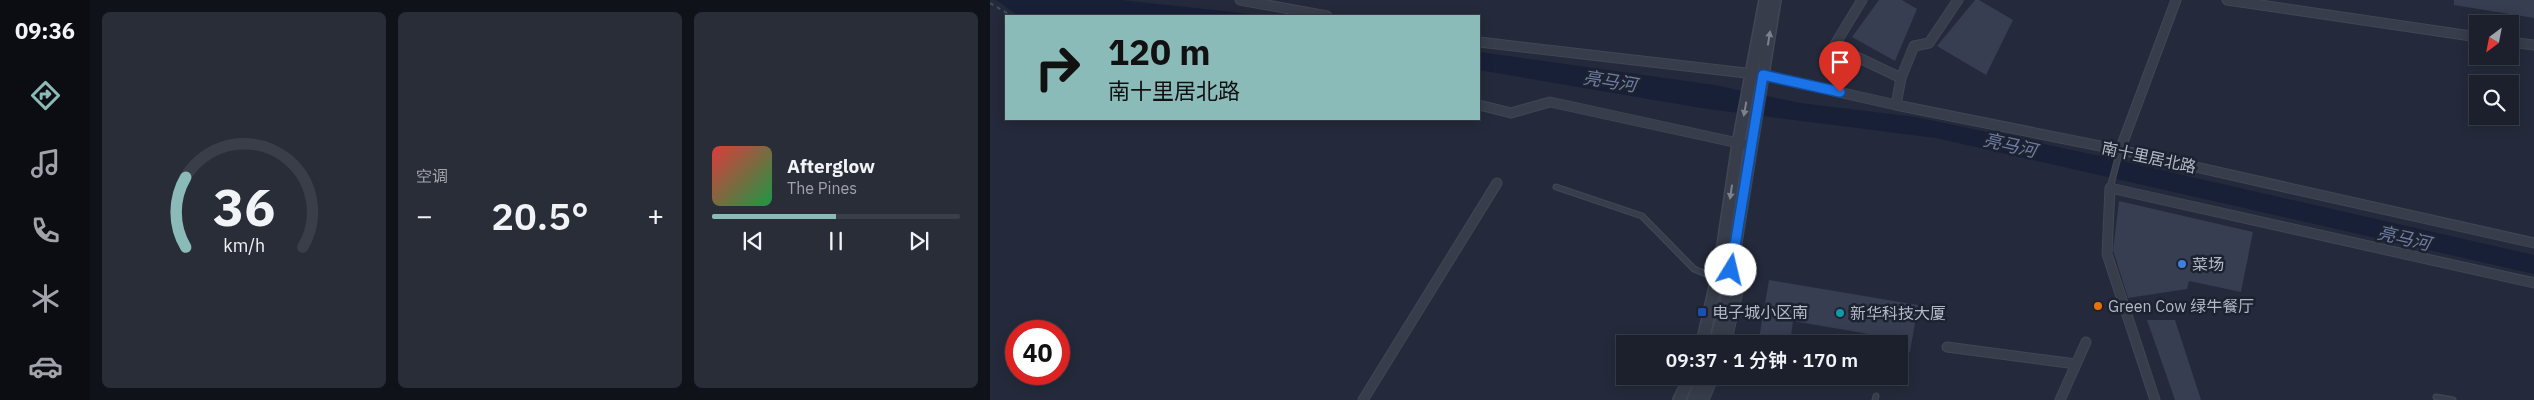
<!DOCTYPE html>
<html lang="zh">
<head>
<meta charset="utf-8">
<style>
	:root { --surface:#1b202c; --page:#282d38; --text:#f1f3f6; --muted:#a0a3a9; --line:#393e48; --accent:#8bbbb9 }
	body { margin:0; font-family:"IBM Plex Sans","Noto Sans SC",sans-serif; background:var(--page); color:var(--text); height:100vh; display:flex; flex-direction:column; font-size:19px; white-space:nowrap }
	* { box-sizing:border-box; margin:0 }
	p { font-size:16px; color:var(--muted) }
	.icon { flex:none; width:28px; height:28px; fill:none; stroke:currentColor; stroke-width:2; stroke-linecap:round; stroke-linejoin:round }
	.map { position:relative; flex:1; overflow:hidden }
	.details { display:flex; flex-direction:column; gap:12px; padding:12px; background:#0f1218; width:900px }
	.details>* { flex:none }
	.banner { position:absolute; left:15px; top:15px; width:475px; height:105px; border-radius:0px; box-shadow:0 2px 12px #0003,0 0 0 1px var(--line); background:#8bbbb9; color:#111; overflow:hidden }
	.needle { width:32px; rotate:212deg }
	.controls { position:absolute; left:1479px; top:15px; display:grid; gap:10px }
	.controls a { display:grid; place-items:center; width:50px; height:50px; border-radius:0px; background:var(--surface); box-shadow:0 2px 12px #0003,0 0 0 1px var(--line); font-size:25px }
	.speed { position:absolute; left:15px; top:320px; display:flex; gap:10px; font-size:25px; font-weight:700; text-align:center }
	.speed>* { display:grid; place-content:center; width:65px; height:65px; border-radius:50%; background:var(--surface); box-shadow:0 2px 12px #0003,0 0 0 1px var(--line); line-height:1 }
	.speed .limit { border:8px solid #d22; background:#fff; color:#111 }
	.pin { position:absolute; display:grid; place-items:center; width:42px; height:42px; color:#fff; margin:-51px -21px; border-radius:50% 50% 50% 0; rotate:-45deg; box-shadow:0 0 5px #0007 }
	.pin .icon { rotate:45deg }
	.me { position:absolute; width:55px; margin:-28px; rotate:9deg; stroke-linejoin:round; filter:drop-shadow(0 0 4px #0008) }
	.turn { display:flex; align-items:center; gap:18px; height:105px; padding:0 20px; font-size:22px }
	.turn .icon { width:65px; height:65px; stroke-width:2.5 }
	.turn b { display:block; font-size:35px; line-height:42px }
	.big { font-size:38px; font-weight:600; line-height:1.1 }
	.details .card { flex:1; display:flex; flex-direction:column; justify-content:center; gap:8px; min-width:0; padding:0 18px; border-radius:8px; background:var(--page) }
	.details .dial { align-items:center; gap:0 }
	.dial svg { height:130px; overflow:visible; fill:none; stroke:var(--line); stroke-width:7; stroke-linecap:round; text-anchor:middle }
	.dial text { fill:var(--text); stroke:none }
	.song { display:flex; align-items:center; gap:15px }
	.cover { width:60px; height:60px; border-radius:8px; background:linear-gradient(135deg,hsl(0 70% 55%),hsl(140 70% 35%)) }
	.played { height:5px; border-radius:2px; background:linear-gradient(90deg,var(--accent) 50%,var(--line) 50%) }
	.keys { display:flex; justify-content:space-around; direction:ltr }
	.heat { display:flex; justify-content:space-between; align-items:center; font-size:28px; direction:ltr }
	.details .tiles { flex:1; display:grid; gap:12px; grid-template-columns:repeat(3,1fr) }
	.trip { position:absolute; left:626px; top:335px; width:292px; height:50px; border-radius:0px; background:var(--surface); box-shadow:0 2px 12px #0003,0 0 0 1px var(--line); font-weight:600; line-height:50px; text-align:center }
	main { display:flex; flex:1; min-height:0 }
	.menu { display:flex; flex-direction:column; width:90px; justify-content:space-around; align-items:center; background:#0b0d12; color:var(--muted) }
	.menu .icon { width:35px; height:35px }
	.menu .selected { color:var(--accent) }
	.menu b { font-size:22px; color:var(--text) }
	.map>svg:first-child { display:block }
</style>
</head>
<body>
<main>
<nav class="menu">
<b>09:36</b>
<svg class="icon selected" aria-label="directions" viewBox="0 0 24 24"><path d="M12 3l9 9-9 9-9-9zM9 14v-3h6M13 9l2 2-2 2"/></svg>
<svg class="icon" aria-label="music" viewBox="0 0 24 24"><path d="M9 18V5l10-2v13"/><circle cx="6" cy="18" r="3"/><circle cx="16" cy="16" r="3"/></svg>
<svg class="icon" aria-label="phone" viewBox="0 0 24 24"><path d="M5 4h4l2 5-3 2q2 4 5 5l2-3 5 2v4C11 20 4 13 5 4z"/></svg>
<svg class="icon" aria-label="climate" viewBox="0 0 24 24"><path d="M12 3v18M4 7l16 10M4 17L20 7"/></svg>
<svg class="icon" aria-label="car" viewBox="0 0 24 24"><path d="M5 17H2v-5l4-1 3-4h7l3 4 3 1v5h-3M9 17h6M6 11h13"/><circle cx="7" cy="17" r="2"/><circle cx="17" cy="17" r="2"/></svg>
</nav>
<section class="details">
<div class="tiles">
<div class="card dial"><svg viewBox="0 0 100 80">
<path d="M14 69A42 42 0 1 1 86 69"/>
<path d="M14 69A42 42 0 0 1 14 26" stroke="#8bbbb9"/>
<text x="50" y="56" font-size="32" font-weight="700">36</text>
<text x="50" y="72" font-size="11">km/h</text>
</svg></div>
<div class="card"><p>空调</p>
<div class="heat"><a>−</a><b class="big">20.5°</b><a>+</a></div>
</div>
<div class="card">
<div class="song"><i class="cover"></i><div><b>Afterglow</b><p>The Pines</p></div></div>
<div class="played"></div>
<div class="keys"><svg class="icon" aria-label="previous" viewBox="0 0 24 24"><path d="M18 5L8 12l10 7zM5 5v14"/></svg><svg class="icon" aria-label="pause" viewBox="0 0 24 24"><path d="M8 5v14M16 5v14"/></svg><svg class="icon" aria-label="next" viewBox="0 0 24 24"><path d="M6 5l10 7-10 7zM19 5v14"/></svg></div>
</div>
</div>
</section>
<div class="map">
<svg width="1544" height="400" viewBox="0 0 1544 400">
	<rect width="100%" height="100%" fill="#242a3b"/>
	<path fill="#182038" d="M6 0H131L279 16H45L27 15Z
		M489 52 725 85 810 103 926 117 1110 156 1544 255V274L946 138 717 109 489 70Z"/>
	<path fill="#373e52" d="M889 0H912L927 9 905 61 862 37Z
		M985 0H989L1023 20 996 75 947 46Z
		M1464 0H1544V18L1464 5Z
		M1129 201 1263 232 1251 292 1199 281 1197 289 1138 298 1123 250Z
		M779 280 928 305 920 352 910 351V344H895L896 337 803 321 800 344H768Z
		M1157 320H1185L1211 400H1185Z"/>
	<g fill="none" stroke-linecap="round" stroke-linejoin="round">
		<g stroke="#414654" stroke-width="7">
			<path id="service" d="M566 187 652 216 704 269 739 284
				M1120 188 1130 150
				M1446 397 1463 400
				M885 400 886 396"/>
		</g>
		<g stroke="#414654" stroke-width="11">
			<path id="minor" d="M250 0 337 16
				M872 0 844 46 911 78 906 105
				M1237 0 1488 37
				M489 42 773 75 906 105 1130 150 1544 243
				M1520 42 1544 45
				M911 78 924 46 939 43 968 0
				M489 105 521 113 560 102 762 146
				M1130 150 1186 0
				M736 344 755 262 744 253
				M957 347 1086 364
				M373 400 507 183
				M714 400 724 376
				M1070 400 1096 342
				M1165 400 1117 254 1120 188 1544 283"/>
		</g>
		<g stroke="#414654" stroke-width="14">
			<path id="tertiary" d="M712 344 730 265 748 144 775 0
				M725 344 736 303 785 0
				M689 400 701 376
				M703 400 714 376"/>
		</g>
		<path stroke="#3f4f54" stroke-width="2" stroke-dasharray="4 4" stroke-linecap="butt" d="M0 3 22 16"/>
		<use href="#service" stroke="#383d4b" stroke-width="4.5"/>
		<use href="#minor" stroke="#383d4b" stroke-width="9"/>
		<use href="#tertiary" stroke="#383d4b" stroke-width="11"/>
	</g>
	<defs><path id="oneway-solid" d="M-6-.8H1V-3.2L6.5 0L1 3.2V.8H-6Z" transform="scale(1.25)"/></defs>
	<g fill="#7c818f">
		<use href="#oneway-solid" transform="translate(779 38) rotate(-81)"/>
		<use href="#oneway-solid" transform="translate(755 109) rotate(100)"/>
		<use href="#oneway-solid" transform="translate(741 192) rotate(98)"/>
	</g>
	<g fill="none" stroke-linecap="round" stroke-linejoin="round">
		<g stroke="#114b97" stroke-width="12">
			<path id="route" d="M741 270 773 75 850 92"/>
		</g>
		<use href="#route" stroke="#1a73e8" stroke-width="9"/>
	</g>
	<circle fill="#3f7fe0" stroke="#1d2230" stroke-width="2" cx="1192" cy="264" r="5"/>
	<circle fill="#e8710a" stroke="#1d2230" stroke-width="2" cx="1108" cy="306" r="5"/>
	<rect fill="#1a4fb4" stroke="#1d2230" stroke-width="2" x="707" y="307" width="10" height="10" rx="2.5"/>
	<circle fill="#0f9aa8" stroke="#1d2230" stroke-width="2" cx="850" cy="313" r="5"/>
	<g text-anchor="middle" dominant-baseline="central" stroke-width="5" stroke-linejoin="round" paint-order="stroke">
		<g font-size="16" fill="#b4b8c7" stroke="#1d2230">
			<text transform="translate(1159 157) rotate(12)">南十里居北路</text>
		</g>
		<g font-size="16" fill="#b4b8c7" stroke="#1d2230" text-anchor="start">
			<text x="1202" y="264">菜场</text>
			<text x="1118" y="306">Green Cow 绿牛餐厅</text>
			<text x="722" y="312">电子城小区南</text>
			<text x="860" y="313">新华科技大厦</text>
		</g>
		<g font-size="18" font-style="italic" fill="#6e7da4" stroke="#1d2230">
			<text transform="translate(620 81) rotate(9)">亮马河</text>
			<text transform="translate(1020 145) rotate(13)">亮马河</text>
			<text transform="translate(1414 238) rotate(13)">亮马河</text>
		</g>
	</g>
</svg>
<div class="controls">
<a><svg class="needle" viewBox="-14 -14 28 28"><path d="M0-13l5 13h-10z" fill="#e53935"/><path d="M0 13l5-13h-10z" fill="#a0a3a9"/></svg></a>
<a><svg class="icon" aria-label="search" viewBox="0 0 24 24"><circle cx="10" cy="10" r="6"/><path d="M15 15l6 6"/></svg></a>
</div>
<div class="speed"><div class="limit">40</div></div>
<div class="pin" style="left:850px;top:92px;background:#d93025"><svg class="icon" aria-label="arrive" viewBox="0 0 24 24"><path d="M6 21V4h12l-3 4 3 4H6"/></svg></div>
<svg class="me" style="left:741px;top:270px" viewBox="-20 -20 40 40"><circle r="19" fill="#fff"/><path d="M0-13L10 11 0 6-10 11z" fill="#1a73e8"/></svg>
<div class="trip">09:37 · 1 分钟 · 170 m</div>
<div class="banner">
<div class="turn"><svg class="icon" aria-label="right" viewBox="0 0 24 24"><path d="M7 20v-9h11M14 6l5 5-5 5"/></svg><div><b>120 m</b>南十里居北路</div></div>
</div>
</div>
</main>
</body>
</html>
